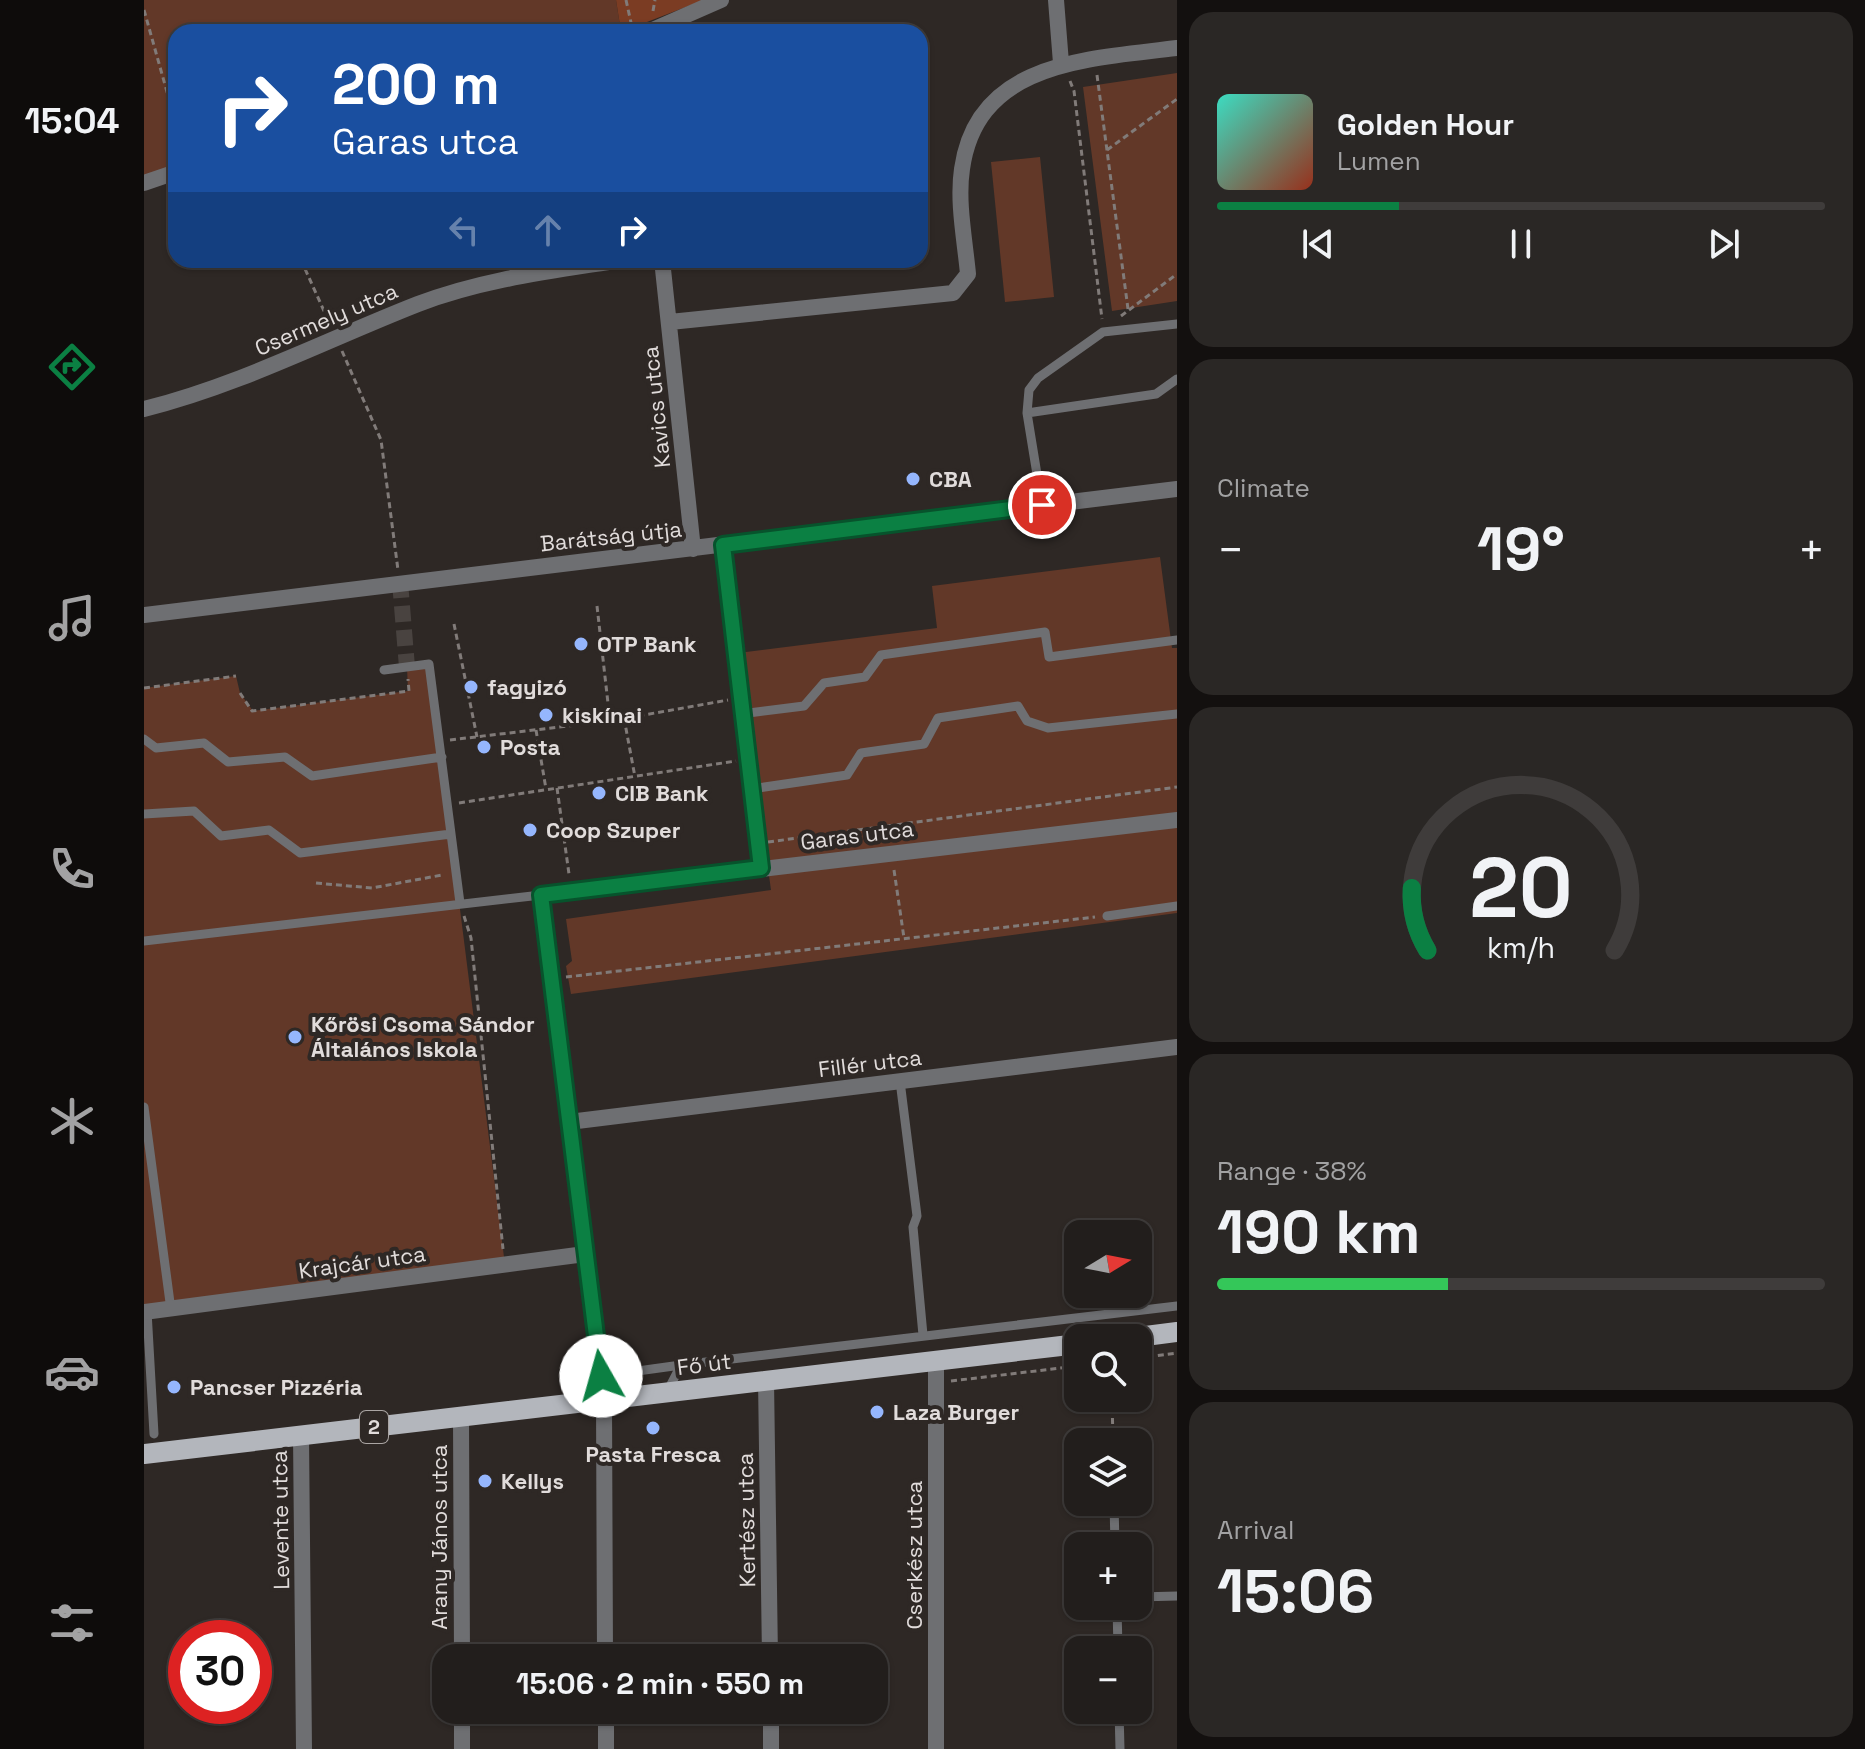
<!DOCTYPE html>
<html lang="en">
<head>
<meta charset="utf-8">
<style>
	:root { --surface:#221e1c; --page:#2a2725; --text:#f1f3f6; --muted:#a2a2a3; --line:#3f3c3b; --accent:#0b8043 }
	body { margin:0; font-family:"Space Grotesk",sans-serif; background:var(--page); color:var(--text); height:100vh; display:flex; flex-direction:column; font-size:30px; white-space:nowrap }
	* { box-sizing:border-box; margin:0 }
	p { font-size:26px; color:var(--muted) }
	.icon { flex:none; width:44px; height:44px; fill:none; stroke:currentColor; stroke-width:2; stroke-linecap:round; stroke-linejoin:round }
	.map { position:relative; flex:1; overflow:hidden }
	.drawer { display:flex; flex-direction:column; gap:12px; padding:12px; background:#13100f; width:688px }
	.drawer>* { flex:none }
	.banner { position:absolute; left:24px; top:24px; width:760px; height:244px; border-radius:24px; box-shadow:0 2px 6px #0004,0 0 0 2px var(--line); background:#1a4fa0; color:#fff; overflow:hidden }
	.needle { width:52px; rotate:80deg }
	.fabs { position:absolute; left:920px; top:1220px; display:grid; gap:16px }
	.fabs a { display:grid; place-items:center; width:88px; height:88px; border-radius:16px; background:var(--surface); box-shadow:0 2px 6px #0004,0 0 0 2px var(--line); font-size:40px }
	.speed { position:absolute; left:24px; top:1620px; display:flex; gap:16px; font-size:40px; font-weight:700; text-align:center }
	.speed>* { display:grid; place-content:center; width:104px; height:104px; border-radius:50%; background:var(--surface); box-shadow:0 2px 6px #0004,0 0 0 2px var(--line); line-height:1 }
	.speed .limit { border:12px solid #d22; background:#fff; color:#111 }
	.pin { position:absolute; display:grid; place-items:center; width:68px; height:68px; color:#fff; margin:-34px; border:4px solid #fff; border-radius:50%; box-shadow:0 2px 8px #0007 }
	.me { position:absolute; width:88px; margin:-44px; rotate:353deg; stroke-linejoin:round; filter:drop-shadow(0 0 6px #0008) }
	.turn { display:flex; align-items:center; gap:28px; height:168px; padding:0 32px; font-size:36px }
	.turn .icon { width:104px; height:104px; stroke-width:2.5 }
	.turn b { display:block; font-size:56px; line-height:68px }
	.lanes { display:flex; align-items:center; height:76px; padding:0 32px; background:#0003; justify-content:center; gap:40px; direction:ltr }
	.lanes .off { opacity:.35 }
	.big { font-size:60px; font-weight:700; line-height:1.1 }
	.drawer .tile { flex:1; display:flex; flex-direction:column; justify-content:center; gap:12px; min-width:0; padding:0 28px; border-radius:24px; background:var(--page) }
	.drawer .dial { align-items:center; gap:0 }
	.dial svg { height:208px; overflow:visible; fill:none; stroke:var(--line); stroke-width:7; stroke-linecap:round; text-anchor:middle }
	.dial text { fill:var(--text); stroke:none }
	.song { display:flex; align-items:center; gap:24px }
	.cover { width:96px; height:96px; border-radius:12px; background:linear-gradient(135deg,hsl(170 70% 55%),hsl(10 70% 35%)) }
	.played { height:8px; border-radius:4px; background:linear-gradient(90deg,var(--accent) 30%,var(--line) 30%) }
	.keys { display:flex; justify-content:space-around; direction:ltr }
	.heat { display:flex; justify-content:space-between; align-items:center; font-size:44px; direction:ltr }
	.charge { height:12px; border-radius:6px; background:linear-gradient(90deg,#34c759 38%,var(--line) 0) }
	.trip { position:absolute; left:288px; top:1644px; width:456px; height:80px; border-radius:24px; background:var(--surface); box-shadow:0 2px 6px #0004,0 0 0 2px var(--line); font-weight:700; line-height:80px; text-align:center }
	main { display:flex; flex:1; min-height:0 }
	.menu { display:flex; flex-direction:column; width:144px; justify-content:space-around; align-items:center; background:#0e0c0b; color:var(--muted) }
	.menu .icon { width:56px; height:56px }
	.menu .on { color:var(--accent) }
	.menu b { font-size:36px; color:var(--text) }
	.map>svg:first-child { display:block }
</style>
</head>
<body>
<main>
<nav class="menu">
<b>15:04</b>
<svg class="icon on" aria-label="directions" viewBox="0 0 24 24"><path d="M12 3l9 9-9 9-9-9zM9 14v-3h6M13 9l2 2-2 2"/></svg>
<svg class="icon" aria-label="music" viewBox="0 0 24 24"><path d="M9 18V5l10-2v13"/><circle cx="6" cy="18" r="3"/><circle cx="16" cy="16" r="3"/></svg>
<svg class="icon" aria-label="phone" viewBox="0 0 24 24"><path d="M5 4h4l2 5-3 2q2 4 5 5l2-3 5 2v4C11 20 4 13 5 4z"/></svg>
<svg class="icon" aria-label="climate" viewBox="0 0 24 24"><path d="M12 3v18M4 7l16 10M4 17L20 7"/></svg>
<svg class="icon" aria-label="car" viewBox="0 0 24 24"><path d="M5 17H2v-5l4-1 3-4h7l3 4 3 1v5h-3M9 17h6M6 11h13"/><circle cx="7" cy="17" r="2"/><circle cx="17" cy="17" r="2"/></svg>
<svg class="icon" aria-label="filters" viewBox="0 0 24 24"><path d="M4 7h16M4 17h16"/><circle cx="9" cy="7" r="2"/><circle cx="15" cy="17" r="2"/></svg>
</nav>
<div class="map">
<svg width="1033" height="1749" viewBox="0 0 1033 1749">
	<rect width="100%" height="100%" fill="#2e2825"/>
	<path fill="#623828" d="M0 0H472L477 32H32V166L0 177Z
		M1033 73V301L968 311 939 87Z
		M896 157 910 297 861 302 847 162Z
		M1016 557 1028 648H1033V913L427 994 422 966 428 961 422 919 627 890 594 653 793 628 788 586Z
		M285 664 361 1265 0 1312V688L92 676 96 693 109 711 264 691 263 667Z"/>
	<path fill="#7b3c23" d="M472 0H560L477 32Z"/>
	<g fill="none" stroke-linecap="round" stroke-linejoin="round">
		<path stroke="#494340" stroke-width="16" stroke-dasharray="16 8" stroke-linecap="butt" d="M256 582 263 667"/>
		<path stroke="#817b79" stroke-width="3" stroke-dasharray="6 4" stroke-linecap="butt" d="M482 0 488 27
			M0 10 32 124
			M509 11 511 0
			M953 75 984 309
			M926 81 930 91 958 319
			M963 150 1033 99
			M157 260 185 322
			M977 316 1033 274
			M198 351 237 440 254 570
			M453 606 466 721
			M310 624 333 737
			M0 688 92 676
			M96 693 108 711 265 691 264 679
			M480 718 491 777
			M392 730 402 789
			M306 740 466 721 584 700
			M413 788 425 874
			M315 803 592 761
			M624 842 1033 787
			M750 870 760 938
			M172 883 228 888 298 875
			M320 916 327 938 359 1249
			M422 977 951 917
			M994 1358 1033 1353
			M807 1381 934 1366
			M968 1398 969 1442"/>
		<path stroke="#6e6f72" stroke-width="9" d="M883 413 1012 394 1033 379
			M898 505 883 413 885 390 894 378 959 332 1033 324
			M579 545 617 868
			M240 670 285 664 316 903
			M597 714 660 706 680 683 721 677 737 655 901 632 905 657 1033 640
			M0 739 12 748 60 743 84 762 141 757 168 776 298 757
			M607 789 703 775 717 753 780 744 794 718 874 706 883 721 904 728 1033 714
			M0 814 50 811 77 836 125 830 156 853 307 834
			M963 916 1033 906
			M0 941 397 895
			M756 1081 773 1216 769 1227 779 1335
			M0 1107 27 1310
			M3 1311 10 1434
			M479 1373 537 1365
			M523 1392 537 1365 1033 1306
			M970 1502 971 1546
			M994 1597 1033 1596
			M973 1606 974 1650
			M975 1710 976 1749"/>
		<path stroke="#6e6f72" stroke-width="16" d="M912 0 917 63
			M504 32 577 0
			M0 183 32 172
			M518 260 549 549
			M526 322 809 293 824 274C821 241 813 202 818 169 833 60 947 59 1033 48
			M0 409C96 385 182 340 274 304 339 279 408 271 477 260
			M0 615 1033 489
			M425 1122 1033 1047
			M0 1312 441 1254
			M792 1362V1749
			M457 1376 479 1373
			M622 1380 626 1658
			M317 1417 318 1658
			M157 1435 160 1749
			M461 1658 460 1400 397 895 1033 820
			M318 1710V1749
			M462 1710V1749
			M627 1710V1749"/>
		<path stroke="#b3b6bc" stroke-width="20" d="M986 1338 1033 1332
			M0 1454 934 1344"/>
	</g>
	<g fill="none" stroke-linecap="round" stroke-linejoin="round">
		<g stroke="#07532c" stroke-width="20">
			<path id="route" d="M457 1376 397 895 617 868 579 545 898 505"/>
		</g>
		<use href="#route" stroke="#0b8043" stroke-width="14"/>
	</g>
	<g fill="#95b6fd" stroke="#2e2825" stroke-width="3">
		<circle cx="769" cy="479" r="8"/>
		<circle cx="437" cy="644" r="8"/>
		<circle cx="327" cy="687" r="8"/>
		<circle cx="402" cy="715" r="8"/>
		<circle cx="340" cy="747" r="8"/>
		<circle cx="455" cy="793" r="8"/>
		<circle cx="386" cy="830" r="8"/>
		<circle cx="151" cy="1037" r="8"/>
		<circle cx="30" cy="1387" r="8"/>
		<circle cx="733" cy="1412" r="8"/>
		<circle cx="509" cy="1428" r="8"/>
		<circle cx="341" cy="1481" r="8"/>
	</g>
	<g text-anchor="middle" dominant-baseline="central" stroke-width="8" stroke-linejoin="round" paint-order="stroke">
		<rect fill="#2e2825" stroke="#aba6a4" stroke-width="2" x="216" y="1411" width="28" height="32" rx="6"/>
		<g font-size="20" font-weight="bold" fill="#e1dcdb">
			<text x="230" y="1427">2</text>
		</g>
		<g font-size="22" fill="#e1dcdb" stroke="#2e2825">
			<text transform="translate(182 319) rotate(-23)">Csermely utca</text>
			<text transform="translate(512 407) rotate(-96)">Kavics utca</text>
			<text transform="translate(467 536) rotate(-6)">Barátság útja</text>
			<text transform="translate(713 835) rotate(-7)">Garas utca</text>
			<text transform="translate(726 1063) rotate(-7)">Fillér utca</text>
			<text transform="translate(218 1262) rotate(-8)">Krajcár utca</text>
			<text transform="translate(560 1364) rotate(-7)">Fő út</text>
			<text transform="translate(136 1520) rotate(-91)">Levente utca</text>
			<text transform="translate(602 1520) rotate(-91)">Kertész utca</text>
			<text transform="translate(295 1537) rotate(-90)">Arany János utca</text>
			<text transform="translate(770 1555) rotate(-90)">Cserkész utca</text>
		</g>
		<g font-size="22" font-weight="bold" fill="#e1dcdb" stroke="#2e2825" text-anchor="start">
			<text x="785" y="479">CBA</text>
			<text x="453" y="644">OTP Bank</text>
			<text x="343" y="687">fagyizó</text>
			<text x="418" y="715">kiskínai</text>
			<text x="356" y="747">Posta</text>
			<text x="471" y="793">CIB Bank</text>
			<text x="402" y="830">Coop Szuper</text>
			<text x="167" y="1024">Kőrösi Csoma Sándor<tspan x="167" dy="25">Általános Iskola</tspan></text>
			<text x="46" y="1387">Pancser Pizzéria</text>
			<text x="749" y="1412">Laza Burger</text>
			<text x="509" y="1454" text-anchor="middle">Pasta Fresca</text>
			<text x="357" y="1481">Kellys</text>
		</g>
	</g>
</svg>
<div class="fabs">
<a><svg class="needle" viewBox="-14 -14 28 28"><path d="M0-13l5 13h-10z" fill="#e53935"/><path d="M0 13l5-13h-10z" fill="#a2a2a3"/></svg></a>
<a><svg class="icon" aria-label="search" viewBox="0 0 24 24"><circle cx="10" cy="10" r="6"/><path d="M15 15l6 6"/></svg></a>
<a><svg class="icon" aria-label="layers" viewBox="0 0 24 24"><path d="M12 4l9 5-9 5-9-5zM3 14l9 5 9-5"/></svg></a>
<a>+</a>
<a>−</a>
</div>
<div class="speed"><div class="limit">30</div></div>
<div class="pin" style="left:898px;top:505px;background:#d93025"><svg class="icon" aria-label="arrive" viewBox="0 0 24 24"><path d="M6 21V4h12l-3 4 3 4H6"/></svg></div>
<svg class="me" style="left:457px;top:1376px" viewBox="-20 -20 40 40"><circle r="19" fill="#fff"/><path d="M0-13L10 11 0 6-10 11z" fill="#0b8043"/></svg>
<div class="trip">15:06 · 2 min · 550 m</div>
<div class="banner">
<div class="turn"><svg class="icon" aria-label="right" viewBox="0 0 24 24"><path d="M7 20v-9h11M14 6l5 5-5 5"/></svg><div><b>200 m</b>Garas utca</div></div>
<div class="lanes"><svg class="icon off" aria-label="left" viewBox="0 0 24 24"><path d="M17 20v-9H6M10 6l-5 5 5 5"/></svg><svg class="icon off" aria-label="ahead" viewBox="0 0 24 24"><path d="M12 20V5M6 11l6-6 6 6"/></svg><svg class="icon" aria-label="right" viewBox="0 0 24 24"><path d="M7 20v-9h11M14 6l5 5-5 5"/></svg></div>
</div>
</div>
<section class="drawer">
<div class="tile">
<div class="song"><i class="cover"></i><div><b>Golden Hour</b><p>Lumen</p></div></div>
<div class="played"></div>
<div class="keys"><svg class="icon" aria-label="previous" viewBox="0 0 24 24"><path d="M18 5L8 12l10 7zM5 5v14"/></svg><svg class="icon" aria-label="pause" viewBox="0 0 24 24"><path d="M8 5v14M16 5v14"/></svg><svg class="icon" aria-label="next" viewBox="0 0 24 24"><path d="M6 5l10 7-10 7zM19 5v14"/></svg></div>
</div>
<div class="tile"><p>Climate</p>
<div class="heat"><a>−</a><b class="big">19°</b><a>+</a></div>
</div>
<div class="tile dial"><svg viewBox="0 0 100 80">
<path d="M14 69A42 42 0 1 1 86 69"/>
<path d="M14 69A42 42 0 0 1 8 45" stroke="#0b8043"/>
<text x="50" y="56" font-size="32" font-weight="700">20</text>
<text x="50" y="72" font-size="11">km/h</text>
</svg></div>
<div class="tile"><p>Range · 38%</p><b class="big">190 km</b><div class="charge"></div></div>
<div class="tile"><p>Arrival</p><b class="big">15:06</b></div>
</section>
</main>
</body>
</html>
